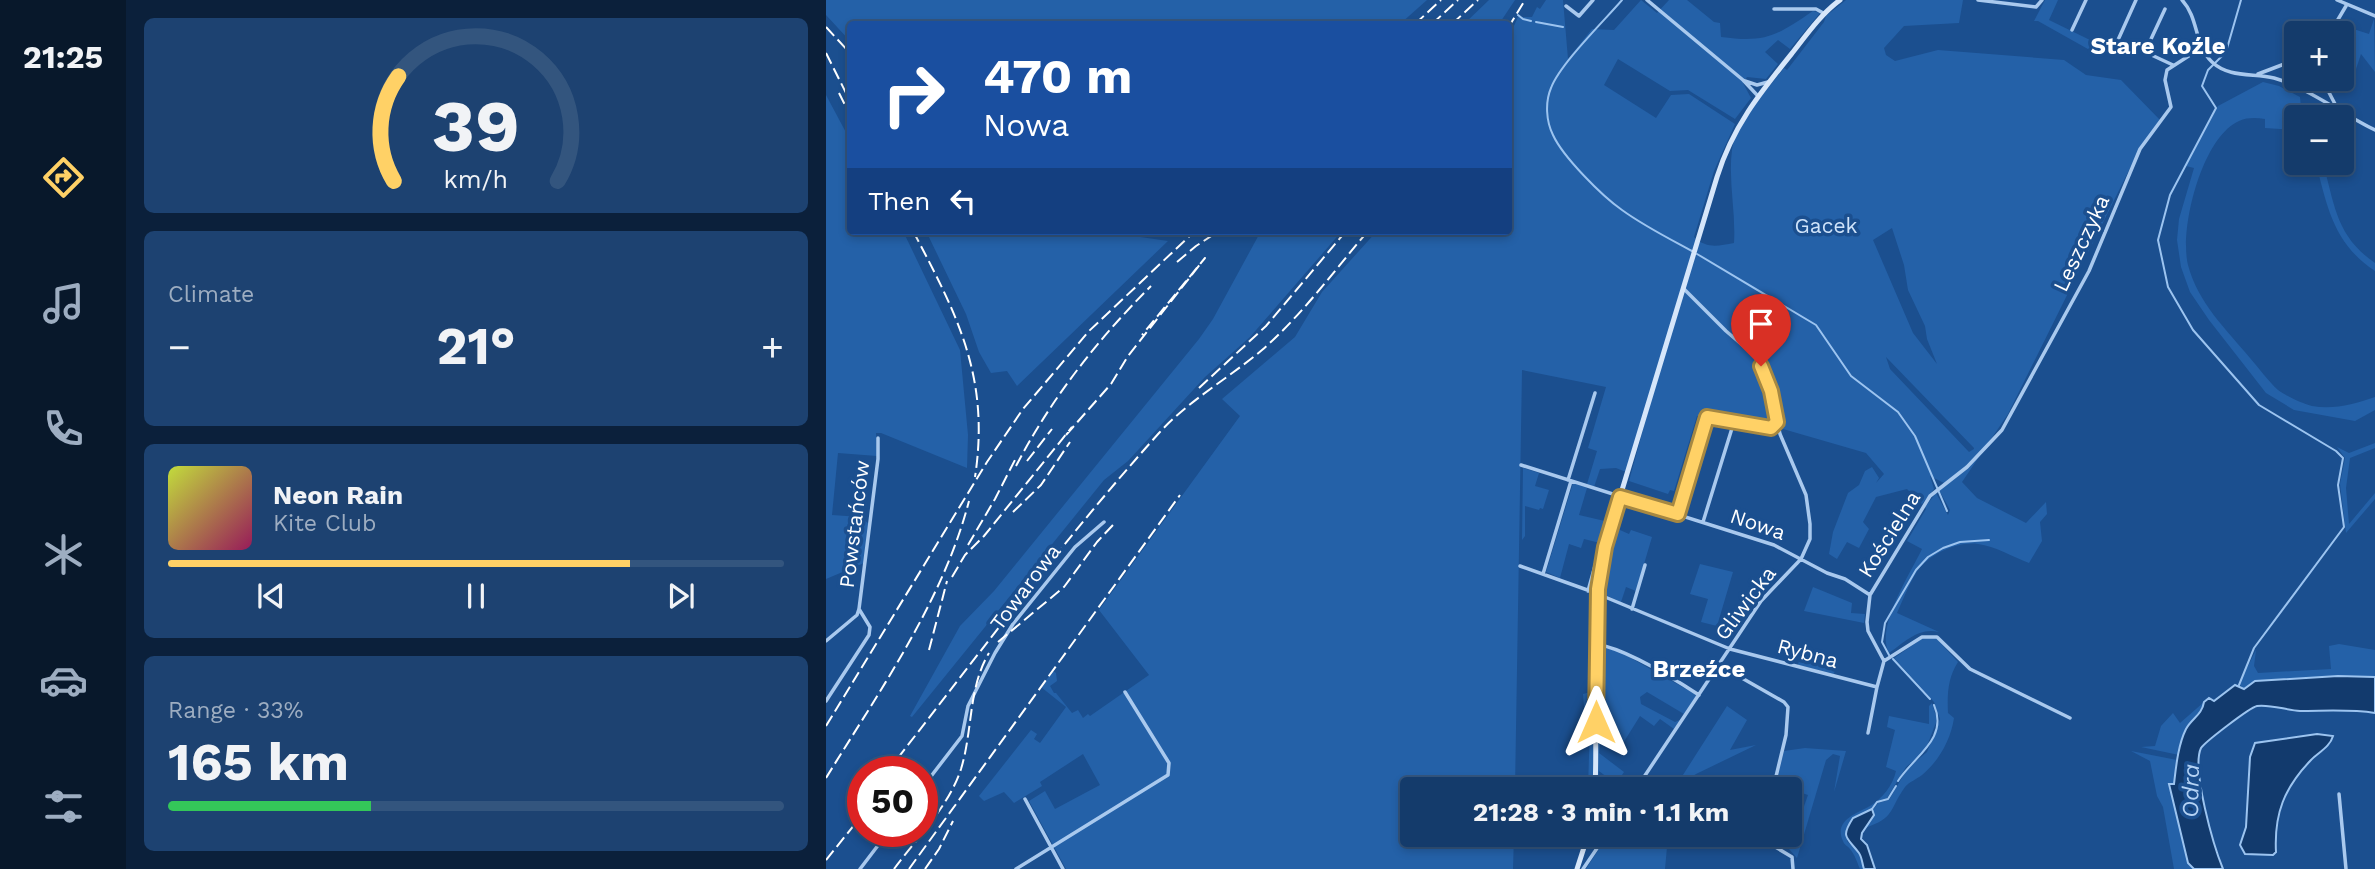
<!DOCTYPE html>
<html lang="en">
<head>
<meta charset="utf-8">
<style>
	:root { --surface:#143b6b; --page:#1d4271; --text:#f1f3f6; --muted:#9dadc1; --line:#33557e; --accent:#ffd166 }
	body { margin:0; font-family:"Work Sans",sans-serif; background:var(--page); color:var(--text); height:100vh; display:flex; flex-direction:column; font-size:26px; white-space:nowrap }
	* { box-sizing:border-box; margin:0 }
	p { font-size:23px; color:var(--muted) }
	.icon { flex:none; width:38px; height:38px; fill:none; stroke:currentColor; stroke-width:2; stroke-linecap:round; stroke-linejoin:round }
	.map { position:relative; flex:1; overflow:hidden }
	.drawer { display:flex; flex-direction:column; gap:18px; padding:18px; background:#0b203b; width:700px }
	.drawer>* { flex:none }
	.hud { position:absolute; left:21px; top:21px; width:665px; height:214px; border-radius:7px; box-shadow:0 4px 10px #0003,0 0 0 2px var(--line); background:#1a4fa0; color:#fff; overflow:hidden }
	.controls { position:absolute; left:1458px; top:21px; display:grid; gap:14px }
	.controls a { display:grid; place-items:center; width:70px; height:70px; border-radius:7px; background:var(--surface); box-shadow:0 4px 10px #0003,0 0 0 2px var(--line); font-size:35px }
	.speed { position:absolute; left:21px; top:756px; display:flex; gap:14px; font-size:35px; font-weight:700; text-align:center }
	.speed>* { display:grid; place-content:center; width:91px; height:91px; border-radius:50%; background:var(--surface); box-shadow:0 4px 10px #0003,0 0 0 2px var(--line); line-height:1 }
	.speed .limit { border:10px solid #d22; background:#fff; color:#111 }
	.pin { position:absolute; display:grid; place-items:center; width:60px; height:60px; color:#fff; margin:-72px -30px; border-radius:50% 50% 50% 0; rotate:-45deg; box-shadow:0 0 7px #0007 }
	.pin .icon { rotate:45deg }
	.me { position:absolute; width:77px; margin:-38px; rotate:0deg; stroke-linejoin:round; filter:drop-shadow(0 0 5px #0008) }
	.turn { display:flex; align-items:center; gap:24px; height:147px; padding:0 21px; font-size:32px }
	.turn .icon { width:91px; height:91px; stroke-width:2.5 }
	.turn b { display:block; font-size:49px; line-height:60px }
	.then { display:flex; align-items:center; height:66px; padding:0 21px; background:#0003; gap:14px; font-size:26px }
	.big { font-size:52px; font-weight:700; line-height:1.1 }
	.drawer .widget { flex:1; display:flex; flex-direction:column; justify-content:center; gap:10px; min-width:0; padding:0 24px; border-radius:10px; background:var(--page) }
	.drawer .dial { align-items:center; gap:0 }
	.dial svg { height:182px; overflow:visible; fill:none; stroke:var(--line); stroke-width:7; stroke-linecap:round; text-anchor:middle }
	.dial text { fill:var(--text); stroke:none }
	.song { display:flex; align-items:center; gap:21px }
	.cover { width:84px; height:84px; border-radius:10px; background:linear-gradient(135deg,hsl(70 70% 55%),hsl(330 70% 35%)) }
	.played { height:7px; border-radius:4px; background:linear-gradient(90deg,var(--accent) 75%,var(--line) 75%) }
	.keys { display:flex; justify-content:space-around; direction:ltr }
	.heat { display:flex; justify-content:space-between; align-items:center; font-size:38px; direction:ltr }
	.charge { height:10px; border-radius:5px; background:linear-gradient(90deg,#34c759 33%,var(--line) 0) }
	.trip { position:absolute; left:574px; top:777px; width:402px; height:70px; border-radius:7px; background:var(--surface); box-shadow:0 4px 10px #0003,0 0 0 2px var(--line); font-weight:700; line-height:70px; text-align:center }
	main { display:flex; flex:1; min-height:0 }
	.menu { display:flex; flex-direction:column; width:126px; justify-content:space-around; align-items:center; background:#08182b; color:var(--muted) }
	.menu .icon { width:49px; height:49px }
	.menu .selected { color:var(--accent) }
	.menu b { font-size:32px; color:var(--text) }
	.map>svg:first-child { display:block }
</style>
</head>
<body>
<main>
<nav class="menu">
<b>21:25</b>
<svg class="icon selected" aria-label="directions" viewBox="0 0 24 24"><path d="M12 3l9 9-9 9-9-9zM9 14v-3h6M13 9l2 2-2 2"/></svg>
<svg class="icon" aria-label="music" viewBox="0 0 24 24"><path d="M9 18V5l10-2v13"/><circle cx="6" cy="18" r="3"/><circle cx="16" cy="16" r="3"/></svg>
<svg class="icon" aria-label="phone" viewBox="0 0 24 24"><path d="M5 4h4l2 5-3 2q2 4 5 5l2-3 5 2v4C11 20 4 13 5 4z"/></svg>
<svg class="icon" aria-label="climate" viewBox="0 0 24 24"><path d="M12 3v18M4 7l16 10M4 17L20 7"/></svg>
<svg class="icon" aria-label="car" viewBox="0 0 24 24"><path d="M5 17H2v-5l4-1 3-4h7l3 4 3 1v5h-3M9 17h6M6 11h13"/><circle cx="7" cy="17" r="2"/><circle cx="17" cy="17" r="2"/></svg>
<svg class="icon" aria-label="filters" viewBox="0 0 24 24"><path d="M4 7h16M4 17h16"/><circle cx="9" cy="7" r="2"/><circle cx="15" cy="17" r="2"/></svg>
</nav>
<section class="drawer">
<div class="widget dial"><svg viewBox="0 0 100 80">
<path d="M14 69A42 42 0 1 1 86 69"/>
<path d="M14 69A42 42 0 0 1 16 23" stroke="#ffd166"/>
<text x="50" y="56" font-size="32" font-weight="700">39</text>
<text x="50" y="72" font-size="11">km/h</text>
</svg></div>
<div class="widget"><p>Climate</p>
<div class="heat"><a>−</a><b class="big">21°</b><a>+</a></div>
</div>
<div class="widget">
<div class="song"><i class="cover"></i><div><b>Neon Rain</b><p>Kite Club</p></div></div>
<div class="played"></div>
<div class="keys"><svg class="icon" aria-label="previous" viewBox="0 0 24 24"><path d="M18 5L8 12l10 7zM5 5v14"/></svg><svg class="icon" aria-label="pause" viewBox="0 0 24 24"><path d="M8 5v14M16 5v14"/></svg><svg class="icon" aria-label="next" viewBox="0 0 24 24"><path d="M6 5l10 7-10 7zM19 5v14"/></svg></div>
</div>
<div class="widget"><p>Range · 33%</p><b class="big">165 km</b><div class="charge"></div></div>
</section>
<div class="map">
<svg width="1549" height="869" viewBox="0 0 1549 869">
	<rect width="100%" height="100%" fill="#1b4f8f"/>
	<path fill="#2461a8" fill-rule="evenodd" d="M0 0H601L574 24H24V41L0 15Z
		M663 0H689L673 24H638Z
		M720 0H737L742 59 766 29 788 30 815 0 831 13 843 0H861L888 22 894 23 895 37C940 43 950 36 987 11L994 13 964 49 952 40 939 52 952 64 940 79 921 77 917 83 925 98 909 119 862 90 844 91 792 59 778 85 830 118 845 95 863 94 909 124 888 171 868 237C881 249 892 246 908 243 910 212 902 181 906 150 909 124 942 89 958 68L961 70 998 22 1000 16 1020 0H1137L1133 23 1078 26 1058 48 1060 55 1069 61 1112 50 1238 60 1260 75 1295 80 1334 120 1312 152 1182 414 1136 482 1151 498 1200 523 1220 502 1221 514 1214 522 1216 541 1203 563C1187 557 1169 546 1152 544 1131 541 1101 555 1090 573 1082 586 1077 600 1071 613L1113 632C1093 627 1080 641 1063 653 1049 628 1084 574 1096 549L1081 541 1100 509 1099 507 1110 493 1122 515 1124 510 1113 490 1120 484 1104 476 1108 489 1096 504 1081 489 1050 497 1037 522 1043 529 1033 548 1021 542 1011 559 1003 554 1007 532 1022 493 1033 485 1039 471 1046 467 1053 478 1050 483 1058 474 1040 453 957 429 948 423 871 416 848 491 844 490 842 494 803 481 824 404 800 472 790 468 774 469 768 487 761 484 771 451 762 448 780 387 696 370 689 789H586V835H688L687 869H240L203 801 219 791 229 809 274 785 257 754 214 782 216 786 188 803 178 792 158 801 153 796 205 730 211 734 208 739 214 743 240 707 215 687 227 671 230 673 231 681 224 686 228 693H230L246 713 252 710 257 718 262 714 264 716 323 675 273 610 414 416 396 399 469 337 496 292 551 231H682L683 37 692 17H706L711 7 714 9ZM1066 228 1078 265 1082 290 1099 326 1101 339 1111 364 1087 333 1047 240ZM1060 357 1148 448V449L1143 452 1064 369Z
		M1219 0H1232L1223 20 1264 40 1269 53 1212 21H1208Z
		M1548 19 1549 72 1535 54 1526 81 1513 79H1516V33H1506L1512 24 1543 34Z
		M1437 82 1453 86 1474 97 1476 117H1470V130L1439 128V119C1431 118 1422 117 1413 121 1376 137 1353 229 1362 265 1372 303 1400 329 1424 358 1433 368 1442 381 1452 390 1460 396 1477 404 1486 406 1508 410 1528 404 1549 397V410L1529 421 1468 410 1440 393 1383 320 1364 292 1355 267 1351 240 1353 219 1368 168 1360 166 1392 106Z
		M0 95 24 140V231H77L134 350 142 435 141 468 55 433H50L51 456 12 453 6 515 35 517 43 524 38 563 0 579Z
		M1490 163H1497C1509 206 1510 236 1549 263V271C1508 244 1501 207 1490 163Z
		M100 231H273L342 241 191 386 181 371 165 373 153 352 140 314Z
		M435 231H516L424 337 379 377 302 461 278 480 86 717 84 716 134 626 168 591 373 339 387 319Z
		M1549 443V448L1524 458 1520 488 1523 524 1549 493V499L1520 533 1514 484 1519 458 1511 447 1523 453Z
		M697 468 713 473 709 486 723 490 717 509 714 508 713 510 699 506V536L696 540Z
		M747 483 761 488 753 515 783 522 778 544 758 539 755 548 743 544 734 578 720 572Z
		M787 527 803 534 805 530 826 537 810 591 800 587 795 602 775 593 780 555Z
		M874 564 907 572 891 626 875 622 882 599 864 594Z
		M987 587 1026 603 1025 613 1039 614 1038 623 978 611Z
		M1097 638H1110L1132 662C1122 677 1121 694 1122 713L1128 718C1125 739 1113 761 1096 775 1091 779 1083 782 1079 787 1063 809 1070 818 1038 828L1048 815 1047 810 1052 803 1063 800 1081 769 1101 752 1114 719 1108 702 1068 658Z
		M1513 644 1549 650V677L1430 681 1418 689 1413 684 1430 650 1428 666 1432 673 1505 669 1503 646Z
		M773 646 794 652 871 695 858 714 821 692 814 697 815 704 849 722 854 720 848 729 834 719 828 726 814 716 794 748 775 736 773 753 798 772 790 784 773 771 774 789H772Z
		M975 652 1011 661 1008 674 972 665Z
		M768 655 767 789H762L764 723 759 719 757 694 765 692Z
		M1378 702 1377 711 1360 729 1353 755 1315 747 1329 746 1335 726 1347 713 1354 723Z
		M1106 703 1111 720 1099 751 1080 767 1061 798 1051 801 1046 809 1027 818 1021 841 1036 856 1038 869H1034C1031 862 1029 855 1024 849 1022 846 1018 845 1017 841 1007 820 1032 813 1044 806 1056 799 1067 785 1070 771L1060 767 1069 730 1061 727 1063 716 1103 724V706Z
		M901 706 921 720 904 750 930 745 870 774 848 789Z
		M979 748 1020 751 1008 792 1014 756 1007 754 1000 760 971 858 963 849 982 795 950 784 958 751Z
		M1305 751 1351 760 1348 785 1344 784 1362 863 1368 869H1348L1337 807 1331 796 1324 761Z
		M782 835H839L840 845 934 840 935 835H938L942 844 841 847 839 869H760Z"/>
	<path fill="#123a6d" stroke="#9cc4f0" stroke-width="2" d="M1512 676 1549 677V713C1524 709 1499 711 1474 711 1460 710 1443 704 1431 706 1423 708 1379 742 1375 748 1365 769 1388 847 1397 869H1368L1362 863 1343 784H1348C1350 767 1352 745 1360 729 1366 718 1376 715 1378 702L1383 698 1388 701 1409 685 1418 689 1429 681Z
		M1491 734 1507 736C1504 747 1493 752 1485 760 1458 788 1448 814 1450 852L1447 855 1419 854 1414 845 1420 827 1424 757 1429 743Z
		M1046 809 1048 815 1036 833 1035 839 1041 845 1049 869H1038C1036 863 1036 857 1033 853 1021 837 1014 838 1027 818Z"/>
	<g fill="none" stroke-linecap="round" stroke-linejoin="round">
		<path stroke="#9cc4f0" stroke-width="2" d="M796 0C778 21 734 64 725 88 719 102 720 121 727 135 737 157 776 196 796 210 818 226 842 238 866 251
			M692 15 697 19 705 21
			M710 22 737 27
			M871 254 990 325 1025 376 1072 412 1089 436 1121 511
			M1063 655 1056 642 1059 623 1090 570 1102 557 1117 548 1134 542 1163 540
			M1067 659 1104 699
			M1413 685 1428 648 1518 527 1512 485 1517 458 1510 451 1433 405 1367 330 1342 287 1332 240 1344 195 1390 108 1376 86 1382 70 1400 52 1415 0
			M1072 781C1087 757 1123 739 1108 705
			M1046 809 1051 802 1062 799 1070 786"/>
		<path stroke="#a9c9ee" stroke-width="3.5" d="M821 0 917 80 931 95
			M1152 0 1210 7 1216 0
			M1356 0C1373 18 1368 45 1386 62 1403 78 1427 73 1448 78 1480 87 1518 115 1549 130
			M1511 0 1549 16
			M740 6 753 16 767 0
			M948 9H990L999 14
			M1339 9 1319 52 1347 65
			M1246 30 1260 0
			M1504 33 1520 6
			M1292 40 1310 0
			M1432 74 1461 63H1470
			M1496 79 1509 104V110
			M919 81 931 85 942 82
			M695 465 948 545 1001 573 1019 579 1044 595
			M742 480 769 393
			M852 514 881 417 910 422
			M877 522 907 425 914 422 953 430
			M694 566 767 592 904 649 1051 687 1058 661
			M717 574 745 481
			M762 591 772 555
			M806 609 819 565
			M0 641 31 615 33 609 52 459V438
			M770 644C800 649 847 678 873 695
			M1058 661 1042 631 1041 622 1044 595 1104 496 1141 467 1176 430 1263 271 1314 149 1345 107 1339 80 1341 70 1375 48
			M1058 661 1096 637H1111L1144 669 1244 718
			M893 665 958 702 962 707 960 735 947 789
			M0 701 43 635 44 627 33 609
			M1042 733 1051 687
			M96 788 136 736 142 706 169 653 187 624 249 547 278 522
			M810 789 935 601 975 559 984 539V524L980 495 954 434 945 391 935 366 928 355 900 331 857 288
			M1513 794 1520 869
			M199 799 237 869
			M940 835 946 845 966 857 967 869
			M34 869 63 831
			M190 869 342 775 343 763 299 692
			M757 869 780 835"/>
		<path stroke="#d6e6fa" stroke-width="5" d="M769 789C773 704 760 615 783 533L891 177C907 126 934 93 967 52 981 34 995 14 1014 0
			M751 869 762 835"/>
		<path stroke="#fff" stroke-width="2" stroke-dasharray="12 5" stroke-linecap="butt" d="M589 24 615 0
			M606 24 632 0
			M626 24 652 0
			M0 27 24 53
			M682 28 699 0
			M0 53 24 101
			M13 93 24 115
			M87 231C132 316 164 378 149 477
			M301 231 337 234 369 232
			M351 262 370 246 393 231
			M373 388 440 326 520 231
			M240 435 285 384 302 356 379 258 316 335
			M201 461 226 429
			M190 466C225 399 271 340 325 286
			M187 512 215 485 244 442
			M142 545 169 499 191 456
			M126 577 139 555 158 536 246 427
			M172 642 238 587 271 542 287 525
			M103 650 121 581
			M0 726 161 462 197 409 263 331 369 231
			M61 772C150 658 237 540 333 433 363 400 403 378 436 350 476 315 508 271 542 231
			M0 778C54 690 117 601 143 501
			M0 860 37 814
			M68 869C91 838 123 806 135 769 147 730 142 688 163 653
			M83 869 354 495
			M99 869 113 849 127 821"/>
	</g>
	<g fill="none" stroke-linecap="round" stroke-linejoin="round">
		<g stroke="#a68842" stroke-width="18">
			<path id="route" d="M770 722 772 589 779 547 794 497 852 514 881 417 945 428 951 422 945 391 935 366"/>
		</g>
		<use href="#route" stroke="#ffd166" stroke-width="12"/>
	</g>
	<g text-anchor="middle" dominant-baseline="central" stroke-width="7" stroke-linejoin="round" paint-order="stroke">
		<g font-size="21" fill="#cfe3fa" stroke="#1b4f8f">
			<text x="1000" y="225">Gacek</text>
		</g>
		<g font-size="21" fill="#fff" stroke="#1b4f8f">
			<text transform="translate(1255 243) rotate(-65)">Leszczyka</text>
			<text transform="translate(28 524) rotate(-83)">Powstańców</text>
			<text transform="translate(932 524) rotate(19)">Nowa</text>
			<text transform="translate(1063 534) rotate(-58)">Kościelna</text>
			<text transform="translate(199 587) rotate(-53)">Towarowa</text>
			<text transform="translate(919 603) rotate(-53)">Gliwicka</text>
			<text transform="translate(982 653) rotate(15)">Rybna</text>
		</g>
		<g font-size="23" font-style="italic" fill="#b5d3f5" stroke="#1b4f8f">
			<text transform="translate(1365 791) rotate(-89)">Odra</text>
		</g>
		<g font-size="24" font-weight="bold" fill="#fff" stroke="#1b4f8f">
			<text x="1332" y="46">Stare Koźle</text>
			<text x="873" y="669">Brzeźce</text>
		</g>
	</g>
</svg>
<div class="controls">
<a>+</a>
<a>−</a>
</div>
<div class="speed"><div class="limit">50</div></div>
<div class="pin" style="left:935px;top:366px;background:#d93025"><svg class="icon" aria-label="arrive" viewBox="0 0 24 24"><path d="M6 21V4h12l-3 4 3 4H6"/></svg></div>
<svg class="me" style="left:770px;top:722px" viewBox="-20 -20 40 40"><path d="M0-17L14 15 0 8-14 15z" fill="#ffd166" stroke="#fff" stroke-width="4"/></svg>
<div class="trip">21:28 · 3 min · 1.1 km</div>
<div class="hud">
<div class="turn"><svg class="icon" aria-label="right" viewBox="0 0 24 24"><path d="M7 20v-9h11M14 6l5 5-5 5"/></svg><div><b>470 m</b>Nowa</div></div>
<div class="then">Then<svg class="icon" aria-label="left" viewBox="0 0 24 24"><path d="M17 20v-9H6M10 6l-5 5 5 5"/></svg></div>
</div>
</div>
</main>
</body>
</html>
